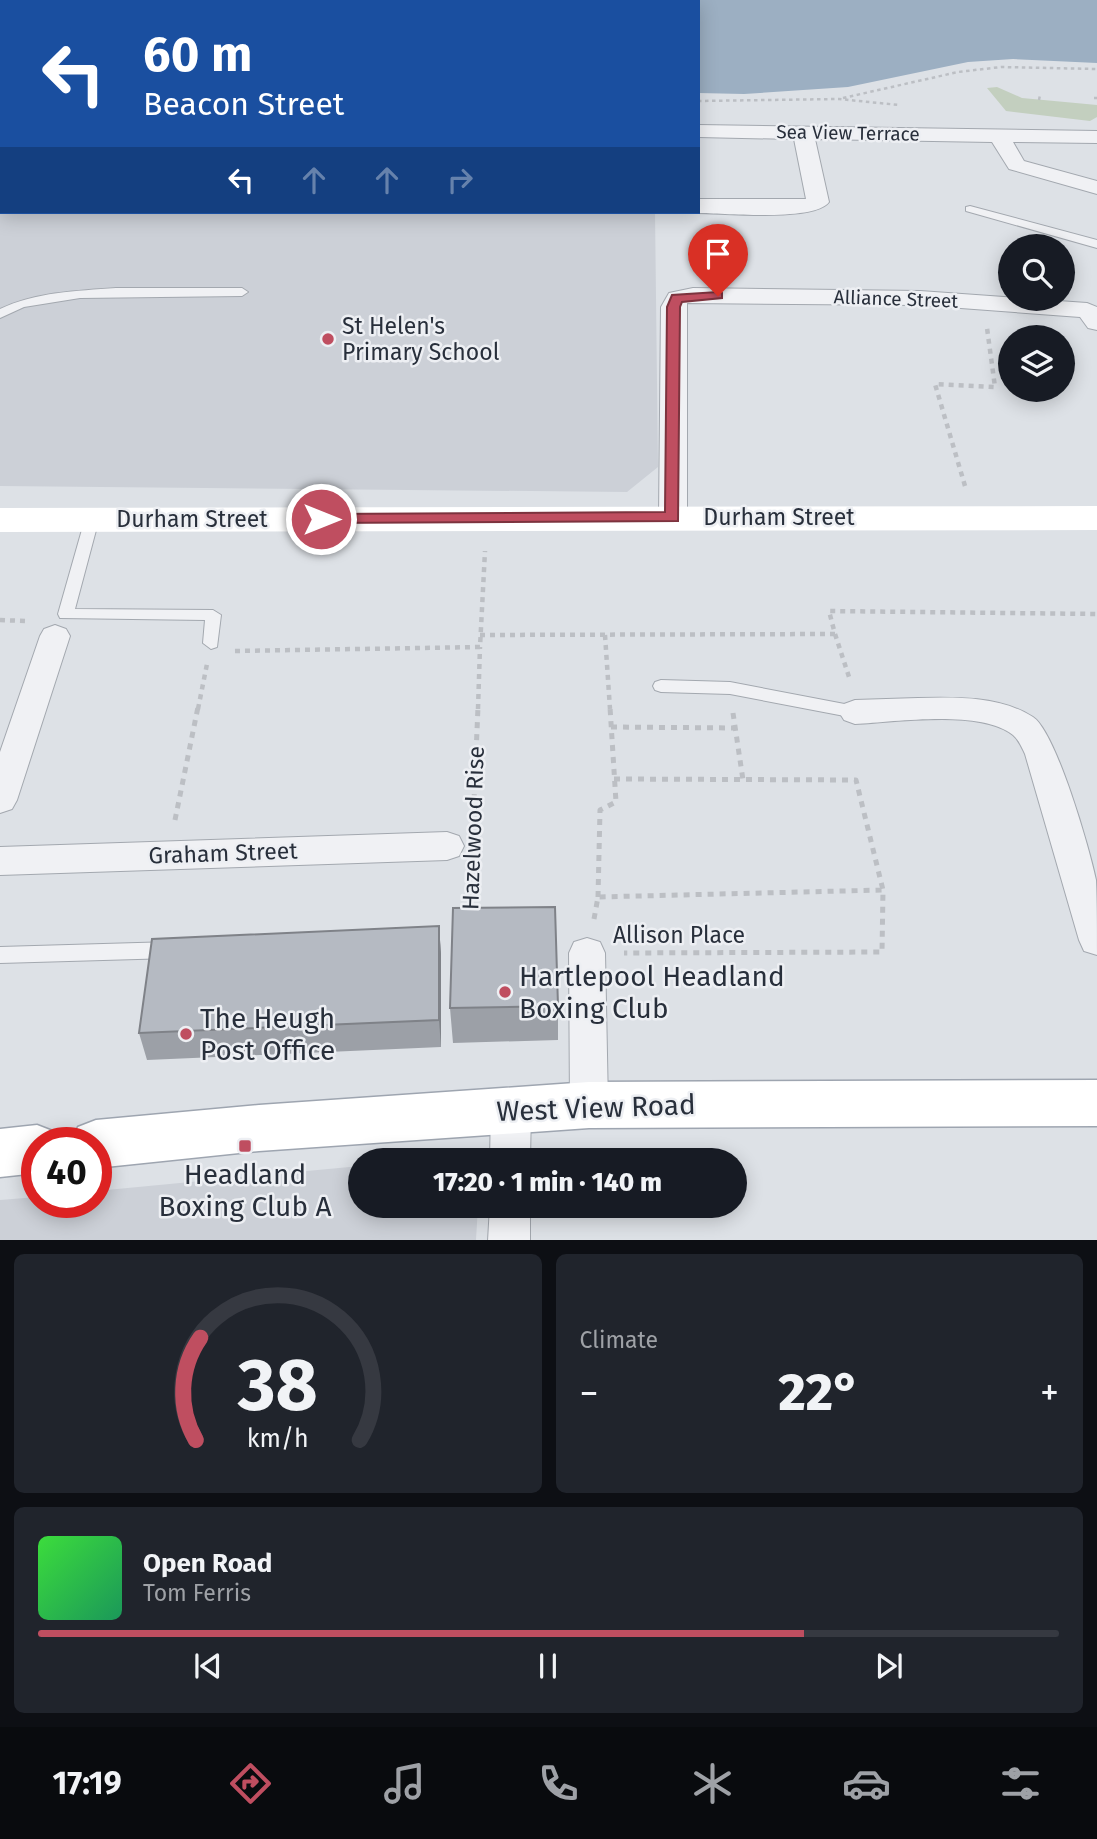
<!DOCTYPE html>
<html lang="en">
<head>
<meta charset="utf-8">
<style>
	:root { --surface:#171b24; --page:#20242c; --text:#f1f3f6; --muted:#9ea1a6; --line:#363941; --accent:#bf4e60 }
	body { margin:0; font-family:"Fira Sans",sans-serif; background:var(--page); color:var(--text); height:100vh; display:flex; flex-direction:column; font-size:26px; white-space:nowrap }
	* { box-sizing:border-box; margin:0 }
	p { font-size:23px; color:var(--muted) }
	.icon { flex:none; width:38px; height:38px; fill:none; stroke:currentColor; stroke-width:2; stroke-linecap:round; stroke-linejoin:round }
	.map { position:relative; height:1240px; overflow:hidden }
	.details { display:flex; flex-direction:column; gap:14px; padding:14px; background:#0d0f14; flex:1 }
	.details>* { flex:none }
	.banner { position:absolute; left:0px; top:0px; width:700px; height:214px; box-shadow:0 4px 18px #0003; background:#1a4fa0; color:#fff; overflow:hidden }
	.buttons { position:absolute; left:998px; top:234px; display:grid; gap:14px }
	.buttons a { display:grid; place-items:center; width:77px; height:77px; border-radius:50%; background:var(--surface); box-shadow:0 4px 18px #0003; font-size:35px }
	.speed { position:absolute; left:21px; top:1127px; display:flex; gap:14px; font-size:35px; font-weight:700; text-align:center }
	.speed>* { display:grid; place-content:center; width:91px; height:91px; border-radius:50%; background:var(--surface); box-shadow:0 4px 18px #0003; line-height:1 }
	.speed .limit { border:10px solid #d22; background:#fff; color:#111 }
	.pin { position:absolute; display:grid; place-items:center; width:60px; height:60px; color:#fff; margin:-72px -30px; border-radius:50% 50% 50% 0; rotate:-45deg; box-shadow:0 0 7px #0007 }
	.pin .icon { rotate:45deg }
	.me { position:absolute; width:77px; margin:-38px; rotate:90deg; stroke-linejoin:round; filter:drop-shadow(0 0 5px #0008) }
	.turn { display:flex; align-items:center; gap:24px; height:147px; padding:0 28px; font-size:32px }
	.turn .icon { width:91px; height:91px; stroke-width:2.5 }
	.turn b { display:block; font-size:49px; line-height:60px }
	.lanes { display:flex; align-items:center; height:66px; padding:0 28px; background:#0003; justify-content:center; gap:35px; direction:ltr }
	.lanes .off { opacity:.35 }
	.big { font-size:52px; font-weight:800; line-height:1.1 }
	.details .card { flex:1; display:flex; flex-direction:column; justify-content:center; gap:10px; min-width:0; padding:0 24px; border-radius:10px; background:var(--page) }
	.details .dial { align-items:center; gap:0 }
	.dial svg { height:182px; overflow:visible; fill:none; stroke:var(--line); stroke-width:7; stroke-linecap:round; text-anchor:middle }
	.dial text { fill:var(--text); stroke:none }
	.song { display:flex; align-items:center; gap:21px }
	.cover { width:84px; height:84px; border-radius:10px; background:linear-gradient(135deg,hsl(120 70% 55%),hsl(150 70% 35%)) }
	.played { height:7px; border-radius:4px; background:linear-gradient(90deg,var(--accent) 75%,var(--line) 75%) }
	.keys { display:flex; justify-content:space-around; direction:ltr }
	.heat { display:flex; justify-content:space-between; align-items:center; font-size:38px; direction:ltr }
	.details .tiles { flex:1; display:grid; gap:14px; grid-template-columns:1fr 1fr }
	.card:last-child { grid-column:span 2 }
	.trip { position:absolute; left:348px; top:1148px; width:399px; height:70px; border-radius:35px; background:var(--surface); box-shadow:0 4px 18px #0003; font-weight:800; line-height:70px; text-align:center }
	.tab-bar { display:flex; height:112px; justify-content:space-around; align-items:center; background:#090b0e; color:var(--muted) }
	.tab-bar .icon { width:49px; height:49px }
	.tab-bar .on { color:var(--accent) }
	.tab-bar b { font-size:32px; color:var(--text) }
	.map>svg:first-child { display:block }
</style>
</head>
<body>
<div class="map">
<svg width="1097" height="1241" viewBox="0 0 1097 1241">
	<rect width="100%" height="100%" fill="#dde1e6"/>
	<path fill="#ccd0d7" d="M0 201 2 212H655L658 467 627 492 0 486Z
		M360 1166V1206H478L476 1240H0V1200L37 1197V1202H96V1191Z"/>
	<path fill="#c3cfbf" d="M997 87 1022 98 1097 105V117L1090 121 1006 111 987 88Z"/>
	<path fill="#9cafc2" d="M0 0H1097V63L1013 59 968 62 848 87 744 94 698 93V2H2L0 79Z"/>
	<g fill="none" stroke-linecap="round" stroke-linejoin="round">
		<g stroke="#a3a8af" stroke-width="2">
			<path id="lane" d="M970 206 1097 240V248L966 211V207Z
				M116 288H242L248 292 242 296 80 298 24 307 0 318V309C36 292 76 291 116 288Z
				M92 514 99 519 75 609 213 610 221 615 217 647 211 649 203 643 205 620 60 618 58 614 85 519Z
				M661 680 730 682 855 706 861 708 863 712 861 716 855 718 730 694 661 692 655 690 653 686 655 682Z
				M172 942 179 944 182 950 179 956 172 958 0 963V947Z"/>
		</g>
		<g stroke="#a3a8af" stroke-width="2">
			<path id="street" d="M0 115H2V127H0Z
				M698 125 1097 131V143L1013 142 1024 161 1097 181V194L1009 169 992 142 815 139 829 202C815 222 723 213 698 213L695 212H698V199H806L794 139 698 137Z
				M0 189H2V203H0Z
				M693 288 920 291 1087 303 1097 307V330L1088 328 1080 317 920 305 687 303V517L683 523 673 526 663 523 659 517 661 307 669 293Z
				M55 625 66 629 70 636 17 800 12 809 0 813V752L40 636 44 629Z
				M918 698C956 697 1000 696 1033 717 1056 732 1090 850 1096 880 1097 903 1097 931 1097 955L1084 951 1079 940 1025 754C1022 748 1019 740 1013 735 981 709 895 722 855 724L844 720 839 712 844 704 855 700Z
				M447 832 459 836 464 846 459 856 447 860 0 875V847Z
				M587 938 600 942 605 953 608 1105 603 1118 589 1123 575 1118 570 1105 569 953 574 942Z
				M511 1091 525 1096 531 1109 530 1160H490L491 1109 497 1096Z
				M490 1206H530V1241H488Z"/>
		</g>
		<g stroke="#9ea5b0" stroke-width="3">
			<path id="primary" d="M1097 1080V1126L589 1128 259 1151 96 1168V1143H71L78 1127 96 1120 259 1105 589 1082Z
				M37 1125 55 1132 60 1143H37V1173L0 1177V1129Z"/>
		</g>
		<path stroke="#bcbfc4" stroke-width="2.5" stroke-dasharray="3.5 3.5" stroke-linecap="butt" d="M843 98 958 72 1001 67 1097 69
			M1094 98H1097
			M1039 100 1040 95
			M698 101 839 99 899 105"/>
		<path stroke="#bcbfc4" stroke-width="4.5" stroke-dasharray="5 5" stroke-linecap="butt" d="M965 486 935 384 995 387 987 328
			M0 620 26 621
			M835 634 850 680
			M480 635 835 634 829 611 1097 614
			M605 635 610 709
			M235 651 480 647 485 551
			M198 709 207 664
			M478 709 480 647"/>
		<path stroke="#bcbfc4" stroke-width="5" stroke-dasharray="6 6" stroke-linecap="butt" d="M733 713 743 780
			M611 727 736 728
			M614 779 856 780 883 890 882 952 624 953
			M175 820 198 707
			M473 824 478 707
			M598 897 600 810 616 802 610 707
			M469 912 471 872
			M594 919 598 897 883 890"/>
		<use href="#lane" fill="#f0f1f4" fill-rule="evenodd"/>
		<use href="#street" fill="#f0f1f4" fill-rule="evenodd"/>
		<path fill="#fff" fill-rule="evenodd" d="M1097 506V530L0 532V508Z"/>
		<use href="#primary" fill="#fff" fill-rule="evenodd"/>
	</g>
	<path fill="#9ca0a7" d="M439 926 441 954V1047L147 1060 139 1033Z
		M558 1006V1040L453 1043 450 1008Z"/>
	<path fill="#7f8288" d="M439 926 441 954V1047L439 1020Z"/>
	<path fill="#b5bac2" stroke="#7f8288" stroke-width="2" d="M555 907 558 1006 450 1008 453 908Z
		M439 926V1020L139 1033 152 939Z"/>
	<path fill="#bf4e60" stroke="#7c333e" stroke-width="2" d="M718 292 722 293V298L682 302 680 307 678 521 321 523 313 519 321 514 665 512 667 307 672 295Z"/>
	<g fill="#bf4e60" stroke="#edeff3" stroke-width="2.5">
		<circle cx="328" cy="339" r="7"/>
		<circle cx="505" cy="992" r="7"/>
		<circle cx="186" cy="1034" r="7"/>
		<rect x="238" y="1139" width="14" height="14" rx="3.5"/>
	</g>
	<g text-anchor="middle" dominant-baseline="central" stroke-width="5" stroke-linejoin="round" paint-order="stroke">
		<g font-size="19" fill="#282f3b" stroke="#edeff3">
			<text transform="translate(848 133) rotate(1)">Sea View Terrace</text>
			<text transform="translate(896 299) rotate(2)">Alliance Street</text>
		</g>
		<g font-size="23" fill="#282f3b" stroke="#edeff3" text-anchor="start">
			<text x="342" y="326">St Helen's<tspan x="342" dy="26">Primary School</tspan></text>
		</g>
		<g font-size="23" fill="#282f3b" stroke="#edeff3">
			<text x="779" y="517">Durham Street</text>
			<text x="192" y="519">Durham Street</text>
			<text transform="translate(473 828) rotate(-88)">Hazelwood Rise</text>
			<text transform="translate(223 853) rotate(-2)">Graham Street</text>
			<text x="679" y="935">Allison Place</text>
		</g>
		<g font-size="28" fill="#282f3b" stroke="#edeff3" text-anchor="start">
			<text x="519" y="976">Hartlepool Headland<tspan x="519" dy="32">Boxing Club</tspan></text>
			<text x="200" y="1018">The Heugh<tspan x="200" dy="32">Post Office</tspan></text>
			<text x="245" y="1174" text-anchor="middle">Headland<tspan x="245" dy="32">Boxing Club A</tspan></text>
		</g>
		<g font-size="28" fill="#282f3b" stroke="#edeff3">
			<text transform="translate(596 1108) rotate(-2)">West View Road</text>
		</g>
	</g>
</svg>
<div class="buttons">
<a><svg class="icon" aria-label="search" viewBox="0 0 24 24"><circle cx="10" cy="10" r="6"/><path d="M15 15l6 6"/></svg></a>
<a><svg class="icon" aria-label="layers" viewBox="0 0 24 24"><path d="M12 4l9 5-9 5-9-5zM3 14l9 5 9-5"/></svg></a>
</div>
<div class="speed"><div class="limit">40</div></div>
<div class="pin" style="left:718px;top:296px;background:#d93025"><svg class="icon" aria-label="arrive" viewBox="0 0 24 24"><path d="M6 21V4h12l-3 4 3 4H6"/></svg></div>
<svg class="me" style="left:321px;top:519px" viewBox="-20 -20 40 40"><circle r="17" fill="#bf4e60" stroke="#fff" stroke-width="3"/><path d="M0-11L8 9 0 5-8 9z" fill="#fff"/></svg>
<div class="trip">17:20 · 1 min · 140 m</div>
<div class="banner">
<div class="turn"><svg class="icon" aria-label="left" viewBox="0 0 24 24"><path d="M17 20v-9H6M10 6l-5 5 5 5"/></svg><div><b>60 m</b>Beacon Street</div></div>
<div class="lanes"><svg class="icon" aria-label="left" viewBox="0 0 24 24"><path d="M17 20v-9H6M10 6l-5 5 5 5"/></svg><svg class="icon off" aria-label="ahead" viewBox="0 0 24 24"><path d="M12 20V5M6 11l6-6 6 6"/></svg><svg class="icon off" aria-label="ahead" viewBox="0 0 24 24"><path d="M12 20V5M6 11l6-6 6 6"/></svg><svg class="icon off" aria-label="right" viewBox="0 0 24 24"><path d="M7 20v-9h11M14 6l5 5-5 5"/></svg></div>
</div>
</div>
<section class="details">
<div class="tiles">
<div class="card dial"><svg viewBox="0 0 100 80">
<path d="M14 69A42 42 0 1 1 86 69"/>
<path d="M14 69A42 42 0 0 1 16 24" stroke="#bf4e60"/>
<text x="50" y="56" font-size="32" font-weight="700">38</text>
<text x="50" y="72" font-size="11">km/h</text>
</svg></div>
<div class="card"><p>Climate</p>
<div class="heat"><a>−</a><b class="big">22°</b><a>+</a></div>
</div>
<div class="card">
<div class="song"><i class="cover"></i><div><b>Open Road</b><p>Tom Ferris</p></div></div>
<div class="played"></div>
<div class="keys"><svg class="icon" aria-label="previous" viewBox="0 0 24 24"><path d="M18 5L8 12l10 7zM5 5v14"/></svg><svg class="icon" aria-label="pause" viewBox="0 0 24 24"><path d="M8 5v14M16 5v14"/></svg><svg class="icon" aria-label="next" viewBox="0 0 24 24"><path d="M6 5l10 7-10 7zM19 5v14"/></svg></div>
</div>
</div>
</section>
<nav class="tab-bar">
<b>17:19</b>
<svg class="icon on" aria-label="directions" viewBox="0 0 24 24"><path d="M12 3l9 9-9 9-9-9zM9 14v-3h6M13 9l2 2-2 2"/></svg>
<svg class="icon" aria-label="music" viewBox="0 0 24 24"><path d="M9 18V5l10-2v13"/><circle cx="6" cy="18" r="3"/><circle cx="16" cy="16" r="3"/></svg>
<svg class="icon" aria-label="phone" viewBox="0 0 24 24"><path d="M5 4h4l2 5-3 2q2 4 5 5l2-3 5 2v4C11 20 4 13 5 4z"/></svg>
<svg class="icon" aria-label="climate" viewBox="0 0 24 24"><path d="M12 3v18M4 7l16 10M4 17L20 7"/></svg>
<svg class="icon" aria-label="car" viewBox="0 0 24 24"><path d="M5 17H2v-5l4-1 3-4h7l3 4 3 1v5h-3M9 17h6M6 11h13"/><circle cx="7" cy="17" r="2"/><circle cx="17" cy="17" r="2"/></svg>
<svg class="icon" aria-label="filters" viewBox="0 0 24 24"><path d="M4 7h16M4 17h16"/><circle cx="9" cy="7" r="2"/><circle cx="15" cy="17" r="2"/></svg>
</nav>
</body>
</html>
